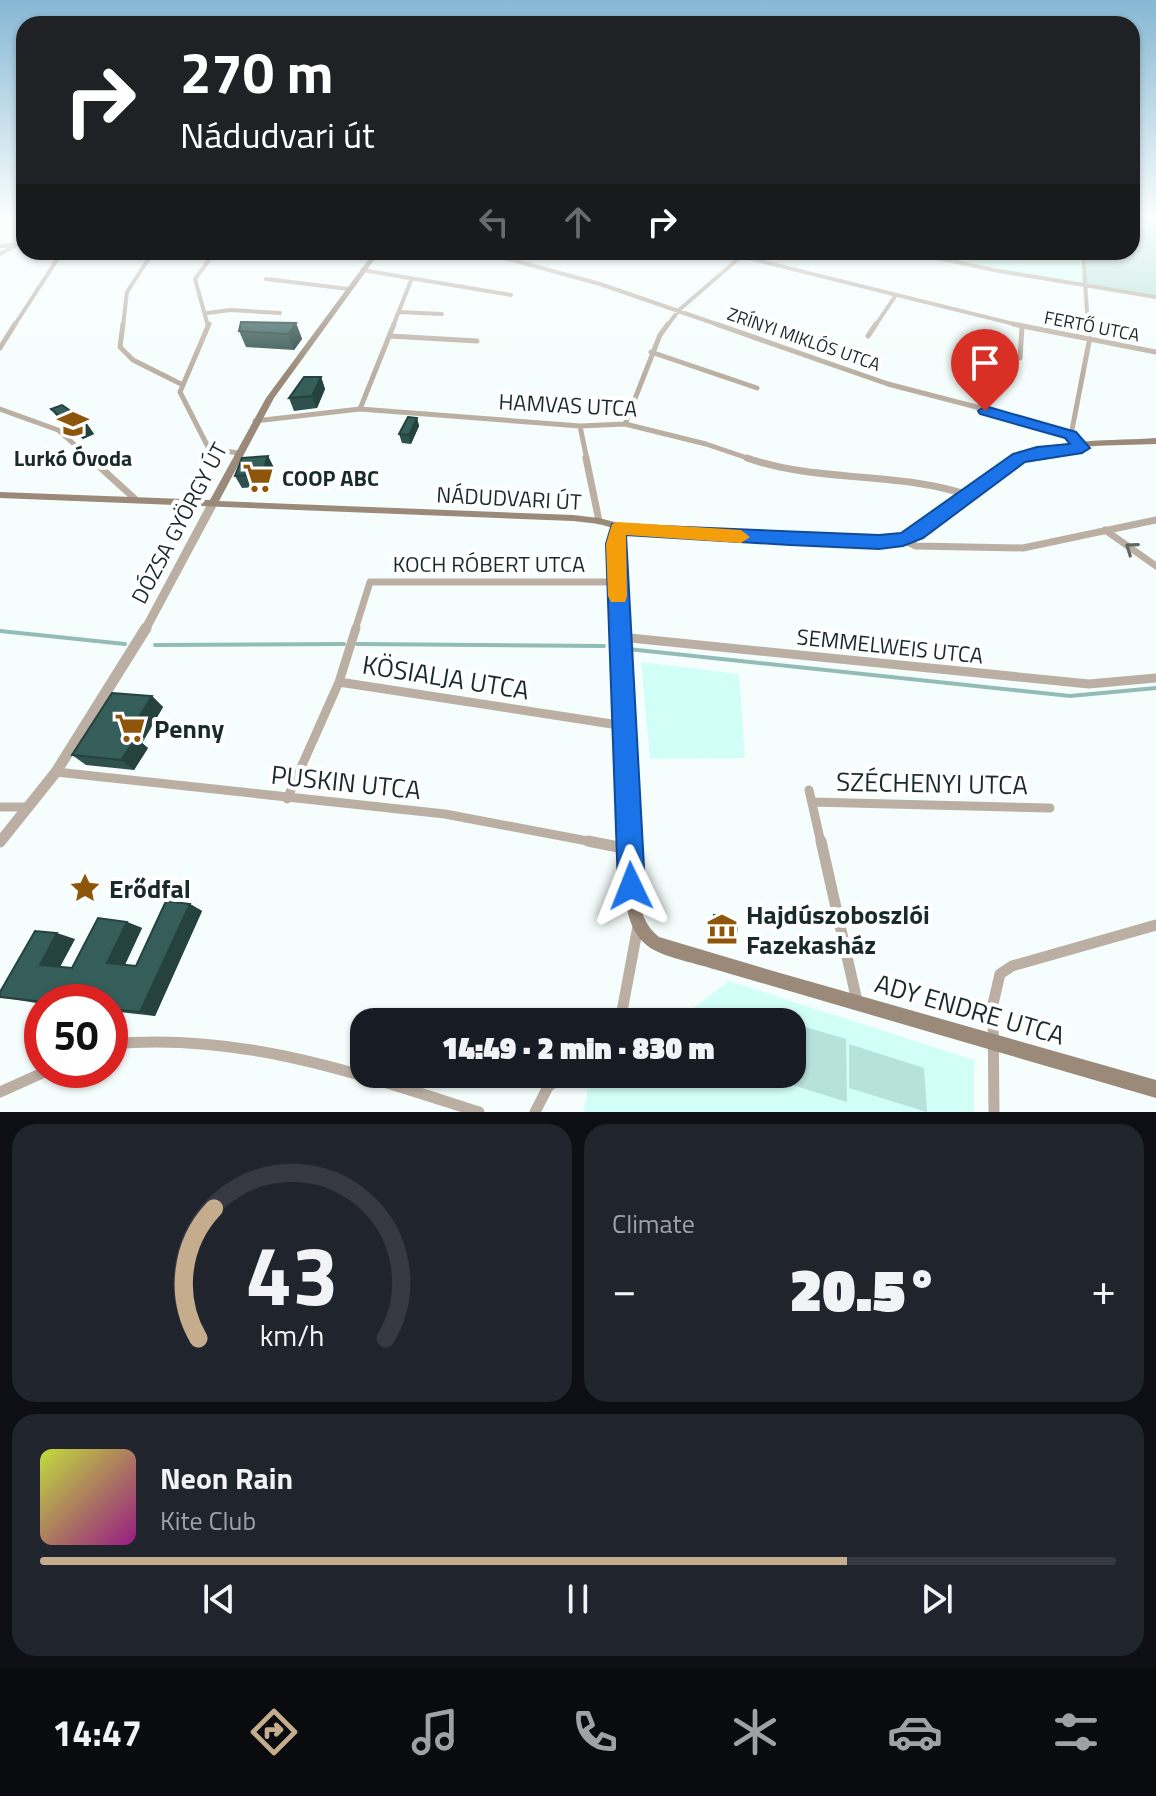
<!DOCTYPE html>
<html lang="en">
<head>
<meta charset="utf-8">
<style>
	:root { --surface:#171b24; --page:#20242c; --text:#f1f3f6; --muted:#9ea1a6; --line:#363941; --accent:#c4ac8c }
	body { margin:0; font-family:"Titillium Web",sans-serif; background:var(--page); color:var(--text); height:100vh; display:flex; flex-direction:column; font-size:30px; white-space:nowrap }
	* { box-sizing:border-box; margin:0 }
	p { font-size:26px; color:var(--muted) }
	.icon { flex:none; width:44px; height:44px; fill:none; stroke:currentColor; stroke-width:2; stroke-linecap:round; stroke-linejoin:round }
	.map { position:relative; height:1112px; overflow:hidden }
	.side { display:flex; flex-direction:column; gap:12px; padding:12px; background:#0d0f14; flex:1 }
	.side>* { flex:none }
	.guide { position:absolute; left:16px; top:16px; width:1124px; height:244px; border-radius:24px; box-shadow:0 2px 6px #0004; background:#202124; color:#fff; overflow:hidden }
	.speed { position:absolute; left:24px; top:984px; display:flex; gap:16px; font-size:40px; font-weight:700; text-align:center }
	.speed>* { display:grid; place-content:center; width:104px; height:104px; border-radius:50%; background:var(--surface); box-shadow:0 2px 6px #0004; line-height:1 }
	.speed .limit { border:12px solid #d22; background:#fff; color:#111 }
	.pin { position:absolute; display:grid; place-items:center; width:68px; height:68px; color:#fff; margin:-82px -34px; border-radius:50% 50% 50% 0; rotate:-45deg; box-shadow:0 0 8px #0007 }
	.pin .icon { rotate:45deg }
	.me { position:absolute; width:88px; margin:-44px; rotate:358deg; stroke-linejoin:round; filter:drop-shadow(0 0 6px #0008) }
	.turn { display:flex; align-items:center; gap:28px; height:168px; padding:0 32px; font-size:36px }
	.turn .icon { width:104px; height:104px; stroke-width:2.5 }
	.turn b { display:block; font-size:56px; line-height:68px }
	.lanes { display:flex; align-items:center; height:76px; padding:0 32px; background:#0003; justify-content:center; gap:40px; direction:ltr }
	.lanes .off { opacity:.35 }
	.big { font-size:60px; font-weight:800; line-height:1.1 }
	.side .tile { flex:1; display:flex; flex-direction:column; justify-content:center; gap:12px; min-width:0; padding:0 28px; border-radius:24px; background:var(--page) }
	.side .dial { align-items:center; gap:0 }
	.dial svg { height:208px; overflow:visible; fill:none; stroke:var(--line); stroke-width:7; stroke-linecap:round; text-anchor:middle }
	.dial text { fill:var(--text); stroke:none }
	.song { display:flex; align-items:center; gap:24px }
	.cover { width:96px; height:96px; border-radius:12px; background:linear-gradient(135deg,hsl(70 70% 55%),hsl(310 70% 35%)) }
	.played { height:8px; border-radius:4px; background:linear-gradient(90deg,var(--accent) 75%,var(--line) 75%) }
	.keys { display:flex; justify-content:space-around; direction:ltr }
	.heat { display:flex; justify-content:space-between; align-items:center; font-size:44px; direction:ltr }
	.side .tiles { flex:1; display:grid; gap:12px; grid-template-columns:1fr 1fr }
	.tile:last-child { grid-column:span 2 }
	.trip { position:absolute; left:350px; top:1008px; width:456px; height:80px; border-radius:24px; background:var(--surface); box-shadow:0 2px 6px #0004; font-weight:800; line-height:80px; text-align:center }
	.tab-bar { display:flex; height:128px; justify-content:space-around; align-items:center; background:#090b0e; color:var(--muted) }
	.tab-bar .icon { width:56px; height:56px }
	.tab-bar .current { color:var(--accent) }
	.tab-bar b { font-size:36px; color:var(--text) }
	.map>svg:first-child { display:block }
</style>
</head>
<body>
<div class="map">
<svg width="1156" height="1112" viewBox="0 0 1156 1112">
	<rect width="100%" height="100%" fill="#f5fefc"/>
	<path fill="#d2fef8" d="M919 252H1081L1087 285 1007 270Z
		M641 662 739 674 745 758 650 759Z
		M729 981 974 1060V1112H584L588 1089 608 1074H792V1022H675Z"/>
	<path fill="#b7e1db" d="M1132 219H1156V295L1087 285 1081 252H1132Z
		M792 1023 846 1039 847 1102 757 1074H792Z
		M849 1044 924 1068 927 1112 849 1088Z"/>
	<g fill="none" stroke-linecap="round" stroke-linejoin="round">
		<path stroke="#93bcb7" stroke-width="4" d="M0 631 125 644
			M357 644 604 646
			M155 645 344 644
			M628 649 1070 696 1156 688"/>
		<path stroke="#bbafa3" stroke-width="4" d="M0 246 24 244
			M483 252 600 284 722 326
			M724 252 1022 326
			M909 252 999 271 1156 297
			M1083 252 1088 326
			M0 254 15 246
			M362 270 511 295
			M266 279 349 289
			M399 312 442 314
			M207 313 231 310 280 313
			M14 326 62 252
			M123 326 127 292 153 252
			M208 326 195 279 215 252
			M393 326 412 278
			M667 326 679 310 745 253
			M875 326 896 295"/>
		<path stroke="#bbafa3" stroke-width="5" d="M123 324 120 347 133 360 181 384
			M209 324 180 392 209 449 239 453
			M716 324 888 384 1038 423 1070 438 1082 448
			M1013 324 1156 352
			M390 336 477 341
			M868 336 876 324
			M0 348 15 324
			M651 352 757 388
			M1020 358 1022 327
			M0 409 58 430 92 460
			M360 409 394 324
			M255 421 360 409 580 426 625 424 706 444 753 460
			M625 424 660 335 668 324
			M580 426 587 460
			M1071 435 1089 342 1088 324"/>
		<path stroke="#bbafa3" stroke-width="7" d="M90 458 134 498
			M586 458 599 521
			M747 458C818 483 897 471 968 495
			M1105 530 1156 566
			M903 540 916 546 1023 548 1156 520
			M355 630 370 582H617"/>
		<path stroke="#bbafa3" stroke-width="9" d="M620 637 1089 684 1156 678
			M339 682 625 726
			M56 772 445 814 598 843
			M809 790 821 843
			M287 799 339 682 356 628
			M812 802 1050 808
			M0 807H26"/>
		<path stroke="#bbafa3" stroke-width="11" d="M588 841 628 849
			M821 841 857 1001
			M620 1022 638 926
			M110 1044C241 1032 356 1073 479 1112
			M0 1092 49 1070
			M535 1112 548 1087 563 1074
			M994 1112 993 1004 1000 974 1012 966 1156 925"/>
		<path stroke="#bbafa3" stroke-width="9" d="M145 630 213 503"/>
		<path stroke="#bbafa3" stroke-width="11" d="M0 842 56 772 146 628"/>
		<path fill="#9b8a79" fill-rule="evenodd" d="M374 252H380L274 398 219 501 573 515 599 518 634 527 893 537C942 524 971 478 1016 456 1053 438 1115 441 1156 438V444C1117 446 1055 443 1021 461 986 479 962 512 928 532 916 538 905 541 893 545L634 535 622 531 620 544 638 886C640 907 642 923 659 937L780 973 1156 1080V1098L717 970C659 952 629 957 624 886L610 544 613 528 599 524 573 521 0 498V492L210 500 266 398Z"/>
	</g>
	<path fill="#2e514d" d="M296 323 302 339 294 350 246 347 239 331Z
		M321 377 325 389 317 408 294 411 289 398Z
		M51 409 85 421 94 434 83 439 61 422Z
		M417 418 419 426 411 444 402 443 399 434Z
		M268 456 274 468 269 486 242 488 235 476Z
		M152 696 163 707 142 743 148 748 134 770 86 765 72 755Z
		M190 904 202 911 155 1016 110 1011V1002H42V1004L0 997 75 939 60 967 72 968 127 922 142 928 125 965 136 966Z
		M714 915 736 935 732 939 710 933 711 920Z"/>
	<path fill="#25423f" d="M296 323 302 339 294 350 288 334Z
		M321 377 325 389 317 408 312 396Z
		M417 418 419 426 411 444 409 435Z
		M85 421 94 434 83 439 74 427Z
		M268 456 274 468 269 486 262 474Z
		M152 696 163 707 142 743 148 748 134 770 121 760 126 738Z
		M190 904 202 911 155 1016 140 1012Z
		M127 922 142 928 123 968 107 963Z
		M57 933 75 939 58 970 40 965Z"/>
	<path fill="#355e5a" stroke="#25423f" stroke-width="2" d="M241 322 296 323 288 334 239 331Z
		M304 377H321L312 396 289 398Z
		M62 405 85 421 74 427 51 409Z
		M408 417 417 418 409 435 399 434Z
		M268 456 262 474 235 476 242 458Z
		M112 693 152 696 126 738H136L121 760 72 755Z
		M166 901 190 904 140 1012 110 1009V1002H45L0 997V992L35 931 57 933 40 965 72 968 98 918 127 922 107 963 136 966Z
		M714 915 737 921 736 935 713 929Z"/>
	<defs><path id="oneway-chevron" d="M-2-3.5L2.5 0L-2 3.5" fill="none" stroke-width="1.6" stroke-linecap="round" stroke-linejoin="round" transform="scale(2)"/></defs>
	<use stroke="#626660" href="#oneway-chevron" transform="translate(1131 548) rotate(-145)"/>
	<linearGradient id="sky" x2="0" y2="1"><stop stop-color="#86b7d4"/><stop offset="0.58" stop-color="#fafffe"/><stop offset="1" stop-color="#fafffe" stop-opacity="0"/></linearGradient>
	<rect width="1156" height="375" fill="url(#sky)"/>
	<path fill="#1a73e8" stroke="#114b97" stroke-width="2" d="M985 406 1076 432 1090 448 1082 453 1025 462 923 538 903 546 879 549 790 545 626 535 645 886 641 895 631 899 622 895 618 886 606 544 612 524 879 535 901 533 1013 454 1037 447 1070 444 1065 438 980 414 978 411Z"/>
	<path fill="#f59e0b" d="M618 522 741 530 750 537 741 543 626 535 627 596 625 602H611L608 596 606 544 612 524Z"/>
	<defs>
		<g id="school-bare" transform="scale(2.4)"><path d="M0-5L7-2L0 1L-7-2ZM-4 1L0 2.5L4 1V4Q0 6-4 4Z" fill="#8d560b" stroke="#fff" stroke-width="2.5" paint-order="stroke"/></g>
		<g id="supermarket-bare" transform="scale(2.4)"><path d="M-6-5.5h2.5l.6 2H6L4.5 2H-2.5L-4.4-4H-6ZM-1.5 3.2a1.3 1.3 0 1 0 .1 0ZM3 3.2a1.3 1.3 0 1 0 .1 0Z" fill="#8d560b" stroke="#fff" stroke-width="2.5" paint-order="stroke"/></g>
		<g id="sight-bare" transform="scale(2.4)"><path d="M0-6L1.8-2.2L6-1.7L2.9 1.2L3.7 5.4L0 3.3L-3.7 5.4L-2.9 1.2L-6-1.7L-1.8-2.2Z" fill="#8d560b" stroke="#fff" stroke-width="2.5" paint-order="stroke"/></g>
		<g id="museum-bare" transform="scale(2.4)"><path d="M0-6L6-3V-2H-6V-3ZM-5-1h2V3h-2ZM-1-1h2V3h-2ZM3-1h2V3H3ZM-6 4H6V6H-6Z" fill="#8d560b" stroke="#fff" stroke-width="2.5" paint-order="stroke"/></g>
	</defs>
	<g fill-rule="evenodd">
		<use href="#school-bare" x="73" y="424"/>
		<use href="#supermarket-bare" x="258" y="478"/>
		<use href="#supermarket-bare" x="130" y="728"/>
		<use href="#sight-bare" x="85" y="888"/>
		<use href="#museum-bare" x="722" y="929"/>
	</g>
	<g text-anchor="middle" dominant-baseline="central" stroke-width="8" stroke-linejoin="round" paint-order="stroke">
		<g font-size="18" fill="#192b29" stroke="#fff">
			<text transform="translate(1092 326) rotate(11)">FERTŐ UTCA</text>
			<text transform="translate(804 339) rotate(19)">ZRÍNYI MIKLÓS UTCA</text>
		</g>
		<g font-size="22" fill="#192b29" stroke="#fff">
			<text transform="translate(568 405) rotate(3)">HAMVAS UTCA</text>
			<text transform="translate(509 498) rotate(3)">NÁDUDVARI ÚT</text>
			<text transform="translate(179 523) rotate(-62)">DÓZSA GYÖRGY ÚT</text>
			<text x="489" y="564">KOCH RÓBERT UTCA</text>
			<text transform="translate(890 646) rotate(6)">SEMMELWEIS UTCA</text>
		</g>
		<g font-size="22" font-weight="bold" fill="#192b29" stroke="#fff">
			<text x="73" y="458">Lurkó Óvoda</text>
			<text x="282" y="478" text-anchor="start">COOP ABC</text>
		</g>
		<g font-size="26" fill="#192b29" stroke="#fff">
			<text transform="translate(446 677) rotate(9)">KÖSIALJA UTCA</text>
			<text transform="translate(346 782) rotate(6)">PUSKIN UTCA</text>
			<text transform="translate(932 783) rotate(1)">SZÉCHENYI UTCA</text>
			<text transform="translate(970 1009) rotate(16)">ADY ENDRE UTCA</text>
		</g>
		<g font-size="26" font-weight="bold" fill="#192b29" stroke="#fff" text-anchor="start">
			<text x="154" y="728">Penny</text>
			<text x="109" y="888">Erődfal</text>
			<text x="746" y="914">Hajdúszoboszlói<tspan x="746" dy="30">Fazekasház</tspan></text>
		</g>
	</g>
</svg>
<div class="speed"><div class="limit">50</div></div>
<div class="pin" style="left:985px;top:411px;background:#d93025"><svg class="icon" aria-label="arrive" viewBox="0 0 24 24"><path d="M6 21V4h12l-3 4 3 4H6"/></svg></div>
<svg class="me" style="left:631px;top:886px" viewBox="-20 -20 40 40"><path d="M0-17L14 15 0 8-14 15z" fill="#1a73e8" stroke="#fff" stroke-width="4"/></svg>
<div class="trip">14:49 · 2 min · 830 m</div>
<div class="guide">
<div class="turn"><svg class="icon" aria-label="right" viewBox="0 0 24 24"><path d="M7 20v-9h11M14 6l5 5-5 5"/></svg><div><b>270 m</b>Nádudvari út</div></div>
<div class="lanes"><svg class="icon off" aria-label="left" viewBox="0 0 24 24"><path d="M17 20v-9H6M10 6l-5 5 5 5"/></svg><svg class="icon off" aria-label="ahead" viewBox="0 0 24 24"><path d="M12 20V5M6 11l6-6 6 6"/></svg><svg class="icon" aria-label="right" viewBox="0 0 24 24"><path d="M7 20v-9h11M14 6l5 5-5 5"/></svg></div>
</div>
</div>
<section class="side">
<div class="tiles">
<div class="tile dial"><svg viewBox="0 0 100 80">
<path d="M14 69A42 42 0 1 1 86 69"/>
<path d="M14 69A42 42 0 0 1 20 19" stroke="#c4ac8c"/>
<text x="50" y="56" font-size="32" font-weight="700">43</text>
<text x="50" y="72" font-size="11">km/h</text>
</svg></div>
<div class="tile"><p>Climate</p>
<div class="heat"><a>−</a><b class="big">20.5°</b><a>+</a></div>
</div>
<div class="tile">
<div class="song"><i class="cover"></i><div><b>Neon Rain</b><p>Kite Club</p></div></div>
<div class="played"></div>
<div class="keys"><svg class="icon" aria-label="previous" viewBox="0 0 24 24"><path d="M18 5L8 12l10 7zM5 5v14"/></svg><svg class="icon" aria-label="pause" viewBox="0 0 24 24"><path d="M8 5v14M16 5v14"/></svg><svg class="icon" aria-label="next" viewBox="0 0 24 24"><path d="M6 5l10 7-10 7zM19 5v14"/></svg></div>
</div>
</div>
</section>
<nav class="tab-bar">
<b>14:47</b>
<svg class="icon current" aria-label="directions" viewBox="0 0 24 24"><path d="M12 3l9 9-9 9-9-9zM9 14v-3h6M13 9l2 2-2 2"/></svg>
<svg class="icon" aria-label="music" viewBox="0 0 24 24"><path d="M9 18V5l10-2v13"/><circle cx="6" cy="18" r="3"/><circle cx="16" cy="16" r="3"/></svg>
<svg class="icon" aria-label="phone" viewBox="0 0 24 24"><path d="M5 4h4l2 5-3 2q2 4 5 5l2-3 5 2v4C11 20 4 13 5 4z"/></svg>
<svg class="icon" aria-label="climate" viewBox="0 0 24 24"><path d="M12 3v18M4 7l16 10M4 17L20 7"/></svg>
<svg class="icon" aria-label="car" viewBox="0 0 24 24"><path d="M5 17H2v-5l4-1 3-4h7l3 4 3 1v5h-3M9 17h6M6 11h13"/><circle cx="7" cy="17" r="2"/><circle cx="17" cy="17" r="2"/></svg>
<svg class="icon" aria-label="filters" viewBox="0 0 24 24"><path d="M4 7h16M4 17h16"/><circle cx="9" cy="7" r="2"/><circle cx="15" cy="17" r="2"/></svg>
</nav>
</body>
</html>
